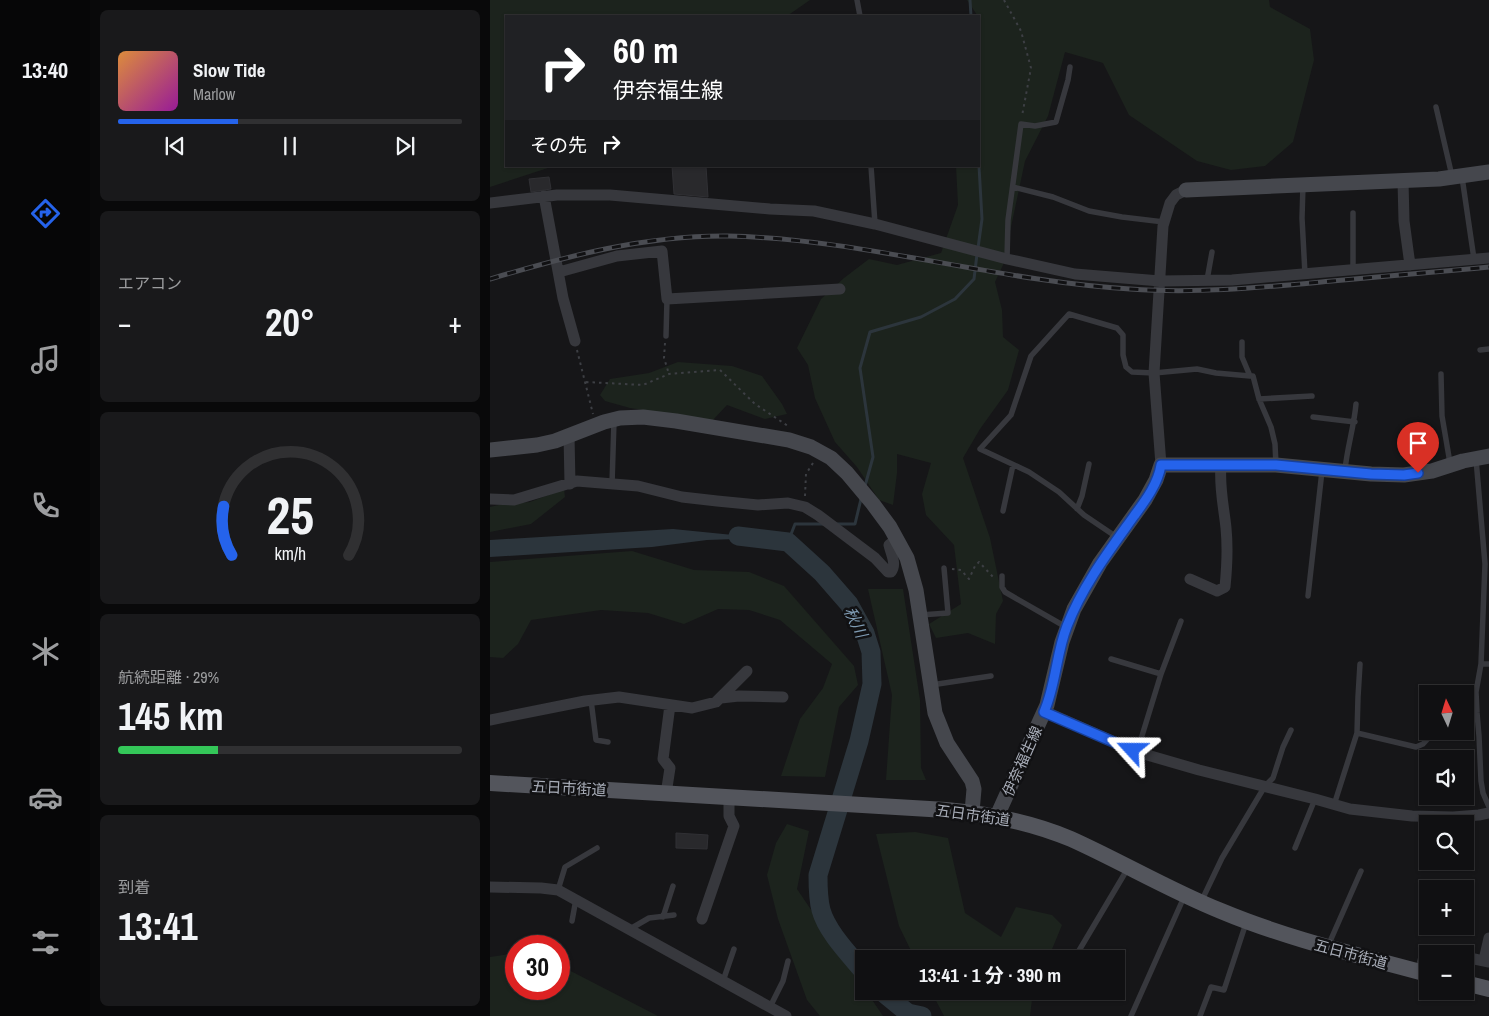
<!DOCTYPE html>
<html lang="ja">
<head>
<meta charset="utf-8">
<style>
	:root { --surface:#101012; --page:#19191b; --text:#f1f3f6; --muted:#9c9d9f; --line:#303032; --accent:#2563eb }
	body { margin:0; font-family:"Archivo Narrow","Noto Sans JP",sans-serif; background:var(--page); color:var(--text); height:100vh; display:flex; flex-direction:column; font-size:19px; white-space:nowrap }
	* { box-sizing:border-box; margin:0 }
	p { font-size:16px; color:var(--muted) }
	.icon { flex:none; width:28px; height:28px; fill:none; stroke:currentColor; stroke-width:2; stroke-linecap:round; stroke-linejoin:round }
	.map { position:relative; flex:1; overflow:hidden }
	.side { display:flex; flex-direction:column; gap:10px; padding:10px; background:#09090a; width:400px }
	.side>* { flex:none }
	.banner { position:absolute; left:15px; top:15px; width:475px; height:152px; border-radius:0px; box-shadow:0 1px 4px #0004,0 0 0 1px var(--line); background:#202124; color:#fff; overflow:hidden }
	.needle { width:32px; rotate:356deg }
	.buttons { position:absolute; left:929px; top:685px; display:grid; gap:10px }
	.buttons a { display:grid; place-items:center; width:55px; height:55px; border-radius:0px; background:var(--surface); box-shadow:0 1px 4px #0004,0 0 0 1px var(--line); font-size:25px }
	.speed { position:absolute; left:15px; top:935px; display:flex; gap:10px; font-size:25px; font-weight:700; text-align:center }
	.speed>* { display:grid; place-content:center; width:65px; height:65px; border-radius:50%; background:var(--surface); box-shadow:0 1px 4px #0004,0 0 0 1px var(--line); line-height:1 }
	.speed .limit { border:8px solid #d22; background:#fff; color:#111 }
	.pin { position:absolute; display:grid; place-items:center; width:42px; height:42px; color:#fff; margin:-51px -21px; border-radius:50% 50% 50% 0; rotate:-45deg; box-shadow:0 0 5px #0007 }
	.pin .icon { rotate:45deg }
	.me { position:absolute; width:55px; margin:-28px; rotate:294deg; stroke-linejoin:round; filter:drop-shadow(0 0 4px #0008) }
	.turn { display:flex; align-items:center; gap:18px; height:105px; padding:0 25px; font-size:22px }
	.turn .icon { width:65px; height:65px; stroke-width:2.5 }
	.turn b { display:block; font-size:35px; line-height:42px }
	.then { display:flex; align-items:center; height:48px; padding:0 25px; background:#0003; gap:10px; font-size:19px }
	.big { font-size:38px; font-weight:700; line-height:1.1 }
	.side .card { flex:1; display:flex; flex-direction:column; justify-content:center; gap:8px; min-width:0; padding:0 18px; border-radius:8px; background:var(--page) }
	.side .dial { align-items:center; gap:0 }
	.dial svg { height:130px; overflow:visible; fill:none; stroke:var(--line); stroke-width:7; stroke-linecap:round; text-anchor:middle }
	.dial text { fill:var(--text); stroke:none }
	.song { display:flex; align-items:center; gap:15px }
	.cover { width:60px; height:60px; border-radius:8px; background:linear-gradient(135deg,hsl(30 70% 55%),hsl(300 70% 35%)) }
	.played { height:5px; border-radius:2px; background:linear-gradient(90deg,var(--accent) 35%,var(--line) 35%) }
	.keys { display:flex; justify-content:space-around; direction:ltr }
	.heat { display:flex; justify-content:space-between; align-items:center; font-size:28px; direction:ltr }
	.charge { height:8px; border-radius:4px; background:linear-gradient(90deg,#34c759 29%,var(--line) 0) }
	.trip { position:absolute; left:365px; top:950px; width:270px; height:50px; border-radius:0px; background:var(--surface); box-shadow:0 1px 4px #0004,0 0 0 1px var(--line); font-weight:700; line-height:50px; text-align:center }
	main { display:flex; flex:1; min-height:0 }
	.tabs { display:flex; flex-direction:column; width:90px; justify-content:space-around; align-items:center; background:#060607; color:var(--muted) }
	.tabs .icon { width:35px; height:35px }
	.tabs .on { color:var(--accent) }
	.tabs b { font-size:22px; color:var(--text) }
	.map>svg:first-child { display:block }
</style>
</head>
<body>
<main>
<nav class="tabs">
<b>13:40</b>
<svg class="icon on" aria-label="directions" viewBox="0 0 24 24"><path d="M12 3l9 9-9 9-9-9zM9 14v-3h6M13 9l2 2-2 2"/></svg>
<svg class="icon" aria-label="music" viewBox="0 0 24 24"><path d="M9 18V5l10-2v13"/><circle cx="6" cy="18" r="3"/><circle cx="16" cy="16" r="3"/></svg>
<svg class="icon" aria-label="phone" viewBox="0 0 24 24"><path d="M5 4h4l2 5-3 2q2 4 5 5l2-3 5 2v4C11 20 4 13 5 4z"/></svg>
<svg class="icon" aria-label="climate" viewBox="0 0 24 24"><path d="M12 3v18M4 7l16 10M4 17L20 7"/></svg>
<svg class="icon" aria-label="car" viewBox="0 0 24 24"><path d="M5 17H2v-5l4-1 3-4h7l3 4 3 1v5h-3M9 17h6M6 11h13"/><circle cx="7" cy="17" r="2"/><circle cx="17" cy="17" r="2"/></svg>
<svg class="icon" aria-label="filters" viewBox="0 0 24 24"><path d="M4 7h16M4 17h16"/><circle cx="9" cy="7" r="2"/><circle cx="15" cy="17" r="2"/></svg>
</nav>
<section class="side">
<div class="card">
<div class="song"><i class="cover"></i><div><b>Slow Tide</b><p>Marlow</p></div></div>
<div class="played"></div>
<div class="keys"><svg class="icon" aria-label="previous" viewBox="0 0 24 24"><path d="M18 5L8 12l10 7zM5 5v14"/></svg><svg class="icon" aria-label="pause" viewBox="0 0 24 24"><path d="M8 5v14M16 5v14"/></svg><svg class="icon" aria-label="next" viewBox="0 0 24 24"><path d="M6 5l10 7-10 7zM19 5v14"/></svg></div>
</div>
<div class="card"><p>エアコン</p>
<div class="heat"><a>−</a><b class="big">20°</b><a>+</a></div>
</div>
<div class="card dial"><svg viewBox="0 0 100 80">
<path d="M14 69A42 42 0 1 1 86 69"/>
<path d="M14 69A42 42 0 0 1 9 39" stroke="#2563eb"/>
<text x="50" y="56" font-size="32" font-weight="700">25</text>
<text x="50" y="72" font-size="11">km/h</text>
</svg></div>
<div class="card"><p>航続距離 · 29%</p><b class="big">145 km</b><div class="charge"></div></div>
<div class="card"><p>到着</p><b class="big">13:41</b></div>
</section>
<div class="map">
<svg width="999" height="1016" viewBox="0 0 999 1016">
	<rect width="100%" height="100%" fill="#161618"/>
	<path fill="#1c231d" d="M0 0H320L297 16H16V166H64L0 187Z
		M477 0H779L780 7 820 29 824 60 803 142 775 166 741 170 707 161 639 115 613 63 575 52 558 116 535 161 513 265 505 282 512 310 513 337 529 350 518 390 490 429 473 458 500 538 513 601 506 614 505 644 478 633 446 638 439 624 471 604 464 545 436 515 432 494 441 463 407 454V473L403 505 389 500 367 467 345 442 325 398 318 365 307 348 331 299 354 278 379 259 407 265 451 253 468 205 466 166H489V18Z
		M188 362 242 366 272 376 292 404 297 414 275 419 237 405 222 421 140 408 115 401 110 395 120 379 159 373Z
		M74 489 75 497 41 524 0 532V507L13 504 40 502Z
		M142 551 204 570 259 572 294 586 364 666 368 685 349 707 335 777 291 776 310 719 333 688 342 664 290 620 259 610 228 609 194 624 158 613 111 610 41 620 28 644 13 658 0 657V562Z
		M378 589H413L430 700 431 768 436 780H396L402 695Z
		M297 824 319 831 307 889 374 988V991H376L393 1016H330L317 1000 288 919 277 875 286 843Z
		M425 832 458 838 475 913 511 937 526 907 562 915 572 925 558 959H425L409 926 386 834Z
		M26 953V989H69V965L168 1016H0V957Z
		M441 991H543L540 1016H454Z"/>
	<path fill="#2c353c" d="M183 529 273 538 217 540 162 547 0 557V540Z"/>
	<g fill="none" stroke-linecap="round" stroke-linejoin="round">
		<path stroke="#2c353c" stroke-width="3" d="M480 0 481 16
			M488 248 492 219 489 166
			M375 486 383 457 370 368 380 332 431 317 465 299 484 279 487 254
			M346 524H365L371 499
			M298 542 305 524H333"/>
		<path stroke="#2c353c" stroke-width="19" d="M248 536 298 542 332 573 359 604 375 633 381 652 382 684 369 741 328 875C328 887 328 899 331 910 337 932 360 955 374 972
			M391 991 418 1013 432 1016"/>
	</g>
	<path fill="#29292c" stroke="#303034" d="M182 166H216L218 197 184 194Z
		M59 177 61 189 41 192 39 179Z
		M186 833 218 835 217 849 186 848Z"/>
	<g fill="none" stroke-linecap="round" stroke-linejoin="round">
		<path stroke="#3d3f44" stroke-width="2" stroke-dasharray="2.5 4" stroke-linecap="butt" d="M514 0 531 31 541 68 532 116
			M175 343 174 358 179 374
			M87 350 103 414
			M96 382 153 385 179 374 230 370 265 404 298 426
			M315 496 316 474 323 463H322
			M462 569 471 570 479 579 485 566 489 562 504 578"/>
		<path stroke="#37383d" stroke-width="5.5" d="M367 0 370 16
			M946 107 962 176
			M381 166 385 224
			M972 177 984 259
			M813 185 812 218 815 274
			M523 187 563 197 599 211 632 217 674 222
			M863 213V270
			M517 259 518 220 531 124 545 126 566 122 578 80 580 67
			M717 280 722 252
			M176 336 177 299
			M752 342V357L760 376H763L769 399 781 427 785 444 786 465
			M990 350 999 349
			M951 374 952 416 960 463
			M769 399 822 396
			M823 417 865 422
			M986 459 995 564 991 664 986 692 987 713 989 736 991 781 993 793 999 807
			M855 470C857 448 864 427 866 404
			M122 484 124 421
			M587 509 592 496 599 464
			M513 511 523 465
			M628 538 594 515 569 492 539 472 490 449 521 415 541 356 579 314 627 328 633 335V355L636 367 642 372 664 373 707 369 726 373 760 376
			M512 576V587L515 592 576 627
			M818 596 832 471
			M430 615 458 613 454 568
			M621 659 671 674
			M991 664H999
			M441 685 501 676
			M101 700 106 740 118 742
			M975 715 987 713
			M867 733 926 747 933 744 945 731
			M647 752 671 674 691 621
			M844 805 867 733 868 697 870 664
			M805 848 825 799
			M68 890 75 867 107 848
			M711 902 732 858 775 786 783 778 793 747 801 730
			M173 917 183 886
			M82 921 86 899
			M140 929 159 918 184 915
			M838 946 871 871
			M584 959 638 868
			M233 981 244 949
			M280 1007 293 981 298 961
			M641 1016 694 897
			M710 1016 721 987 734 990 756 923"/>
		<path stroke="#37383d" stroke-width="11" d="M913 181 914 221 920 265
			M54 196 73 298 85 341
			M0 203 67 195H120L280 209 324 211 385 224 517 259 585 274 670 281 742 280 999 258
			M69 272 127 256 172 251 177 299 350 289
			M79 435 80 484
			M671 465 664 373 673 226 680 203 686 195 696 190
			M0 499 24 500 87 481 148 486 192 497 227 501 268 505 298 503 315 507 328 515 385 558 398 572H401C407 564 401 554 399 545L407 539
			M700 579 727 591 735 587C737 567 738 548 736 528 734 508 729 487 731 466
			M231 698 249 696 293 697
			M554 711 647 752 709 770 825 799 860 809 922 816 963 817 989 815 999 813
			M0 720 95 701 129 697 202 708 226 702 257 671
			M176 794 180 768 173 759 180 705
			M0 887 51 888 68 890 296 1016
			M212 919 244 826 239 816V797
			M938 954H953
			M975 957 999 962
			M994 960 999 938
			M930 972 933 960 938 954"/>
		<path stroke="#45474d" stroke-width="15" d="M696 190 949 179 999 172
			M0 450 47 445 65 441 114 422 130 418 153 417 186 421 299 440 321 447 341 458 357 473 383 504 400 527 417 558 426 590 445 713 457 743 482 781 484 789 482 812
			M507 816 557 705 572 642 584 609 610 563 655 500 666 480 671 465H786L881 474 914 475 942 471 973 461 999 456"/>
		<path stroke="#53555c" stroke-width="16" d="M0 783 456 810C499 814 541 822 581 839 632 862 679 890 731 911 798 939 868 955 938 974
			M975 983 999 989"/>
		<g stroke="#4a4c52" stroke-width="5">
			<path id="rail" d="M0 279C78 256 156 235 238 236 374 239 505 281 640 289 708 294 775 287 842 281 895 276 947 272 999 267"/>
		</g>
		<use href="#rail" stroke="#111113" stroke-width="3" stroke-dasharray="9" stroke-linecap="butt"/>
	</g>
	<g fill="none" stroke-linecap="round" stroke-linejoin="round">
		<g stroke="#184099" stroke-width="12">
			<path id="route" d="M642 750 554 712C566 685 566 654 577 626 593 585 619 551 644 516 655 501 668 484 671 465H786L881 474 914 475 928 473"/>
		</g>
		<use href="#route" stroke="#2563eb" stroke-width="9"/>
	</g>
	<g text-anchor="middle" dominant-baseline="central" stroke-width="5" stroke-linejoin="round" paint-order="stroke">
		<g font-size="15" fill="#a8adb8" stroke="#111113">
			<text transform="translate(532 761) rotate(-66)">伊奈福生線</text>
			<text transform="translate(79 788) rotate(3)">五日市街道</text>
			<text transform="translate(483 815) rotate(8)">五日市街道</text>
			<text transform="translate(861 954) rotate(15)">五日市街道</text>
		</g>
		<g font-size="16" font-style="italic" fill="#7f9bb3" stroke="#111113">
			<text transform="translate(366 622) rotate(64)">秋川</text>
		</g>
	</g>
</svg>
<div class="buttons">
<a><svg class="needle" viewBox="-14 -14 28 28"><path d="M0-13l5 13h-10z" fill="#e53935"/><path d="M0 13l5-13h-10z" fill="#9c9d9f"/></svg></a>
<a><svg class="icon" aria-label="sound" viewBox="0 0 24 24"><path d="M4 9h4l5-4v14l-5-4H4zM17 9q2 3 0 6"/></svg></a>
<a><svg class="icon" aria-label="search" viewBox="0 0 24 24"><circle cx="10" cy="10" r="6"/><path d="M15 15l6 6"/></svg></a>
<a>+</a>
<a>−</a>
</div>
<div class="speed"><div class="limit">30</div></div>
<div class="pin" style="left:928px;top:473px;background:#d93025"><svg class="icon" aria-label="arrive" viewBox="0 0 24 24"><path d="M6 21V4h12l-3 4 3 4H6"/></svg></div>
<svg class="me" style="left:642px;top:750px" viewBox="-20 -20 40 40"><path d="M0-17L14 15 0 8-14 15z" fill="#2563eb" stroke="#fff" stroke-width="4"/></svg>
<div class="trip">13:41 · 1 分 · 390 m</div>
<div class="banner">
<div class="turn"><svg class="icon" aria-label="right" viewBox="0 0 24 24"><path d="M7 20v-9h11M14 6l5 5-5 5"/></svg><div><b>60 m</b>伊奈福生線</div></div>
<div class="then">その先<svg class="icon" aria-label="right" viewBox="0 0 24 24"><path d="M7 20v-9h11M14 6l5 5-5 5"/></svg></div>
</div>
</div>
</main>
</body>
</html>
